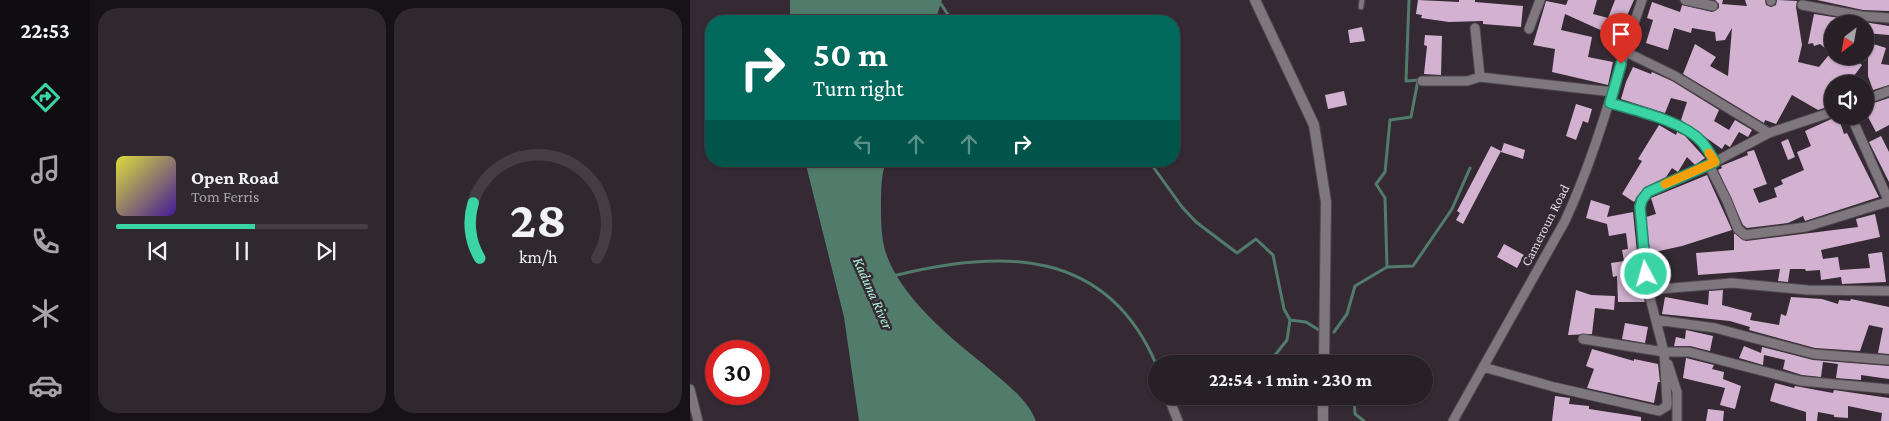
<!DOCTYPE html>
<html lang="en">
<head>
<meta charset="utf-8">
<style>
	:root { --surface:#282027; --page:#30282f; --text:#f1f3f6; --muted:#a5a3a7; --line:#443e44; --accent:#3ad4a5 }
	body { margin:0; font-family:"Crimson Pro",serif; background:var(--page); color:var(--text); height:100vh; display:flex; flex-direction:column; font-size:19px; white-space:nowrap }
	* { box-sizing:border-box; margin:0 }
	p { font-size:16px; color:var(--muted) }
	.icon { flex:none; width:28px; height:28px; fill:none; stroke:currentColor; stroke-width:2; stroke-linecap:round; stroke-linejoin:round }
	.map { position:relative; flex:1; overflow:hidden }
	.drawer { display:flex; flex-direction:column; gap:8px; padding:8px; background:#161215; width:600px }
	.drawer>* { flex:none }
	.hud { position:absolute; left:15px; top:15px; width:475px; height:152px; border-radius:20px; box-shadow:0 1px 4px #0004,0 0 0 1px var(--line); background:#00695c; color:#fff; overflow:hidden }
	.needle { width:32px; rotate:211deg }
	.controls { position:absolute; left:1134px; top:15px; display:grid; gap:10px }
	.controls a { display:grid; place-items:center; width:50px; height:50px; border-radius:50%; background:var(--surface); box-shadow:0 1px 4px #0004,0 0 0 1px var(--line); font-size:25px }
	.speed { position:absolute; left:15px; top:340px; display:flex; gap:10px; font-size:25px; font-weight:700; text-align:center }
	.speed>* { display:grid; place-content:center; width:65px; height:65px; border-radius:50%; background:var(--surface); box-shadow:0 1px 4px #0004,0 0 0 1px var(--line); line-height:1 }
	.speed .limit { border:8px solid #d22; background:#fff; color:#111 }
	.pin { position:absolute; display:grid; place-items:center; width:42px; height:42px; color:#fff; margin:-51px -21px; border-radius:50% 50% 50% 0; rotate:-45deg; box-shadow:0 0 5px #0007 }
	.pin .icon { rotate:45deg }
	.me { position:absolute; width:55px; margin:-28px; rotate:354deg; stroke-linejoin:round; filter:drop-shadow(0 0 4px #0008) }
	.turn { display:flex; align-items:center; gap:18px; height:105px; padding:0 25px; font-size:22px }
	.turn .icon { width:65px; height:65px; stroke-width:2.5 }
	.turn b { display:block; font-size:35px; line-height:42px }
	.lanes { display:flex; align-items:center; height:48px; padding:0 25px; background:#0003; justify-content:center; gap:25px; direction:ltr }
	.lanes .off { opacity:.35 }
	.drawer .card { flex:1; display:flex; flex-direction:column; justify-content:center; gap:8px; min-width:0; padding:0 18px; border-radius:20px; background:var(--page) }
	.drawer .dial { align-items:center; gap:0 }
	.dial svg { height:130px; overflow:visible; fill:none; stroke:var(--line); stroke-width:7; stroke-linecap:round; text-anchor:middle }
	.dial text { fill:var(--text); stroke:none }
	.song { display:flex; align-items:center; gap:15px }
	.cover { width:60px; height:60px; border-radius:8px; background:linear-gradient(135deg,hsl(60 70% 55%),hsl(260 70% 35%)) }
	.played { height:5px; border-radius:2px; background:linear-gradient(90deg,var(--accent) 55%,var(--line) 55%) }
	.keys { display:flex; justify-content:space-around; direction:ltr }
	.drawer .tiles { flex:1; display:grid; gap:8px; grid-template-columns:repeat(2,1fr) }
	.trip { position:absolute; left:458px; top:355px; width:285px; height:50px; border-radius:25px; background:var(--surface); box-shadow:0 1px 4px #0004,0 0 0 1px var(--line); font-weight:700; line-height:50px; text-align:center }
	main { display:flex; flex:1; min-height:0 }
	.tab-bar { display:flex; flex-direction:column; width:90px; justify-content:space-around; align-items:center; background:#100d10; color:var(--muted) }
	.tab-bar .icon { width:35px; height:35px }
	.tab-bar .current { color:var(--accent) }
	.tab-bar b { font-size:22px; color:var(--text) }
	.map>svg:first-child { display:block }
</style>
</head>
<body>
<main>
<nav class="tab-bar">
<b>22:53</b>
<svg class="icon current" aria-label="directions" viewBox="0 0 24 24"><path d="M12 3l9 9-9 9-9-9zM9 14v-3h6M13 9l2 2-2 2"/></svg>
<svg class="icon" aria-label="music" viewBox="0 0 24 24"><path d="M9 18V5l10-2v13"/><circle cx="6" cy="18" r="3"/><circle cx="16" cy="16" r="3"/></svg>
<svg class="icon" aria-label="phone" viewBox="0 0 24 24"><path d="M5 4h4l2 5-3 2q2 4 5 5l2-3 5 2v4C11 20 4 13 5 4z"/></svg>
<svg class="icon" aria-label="climate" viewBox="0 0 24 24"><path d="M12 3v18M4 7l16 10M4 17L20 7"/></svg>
<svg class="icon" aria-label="car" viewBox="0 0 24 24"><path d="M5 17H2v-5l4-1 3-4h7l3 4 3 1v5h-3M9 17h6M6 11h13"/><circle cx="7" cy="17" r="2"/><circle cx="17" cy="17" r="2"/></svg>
</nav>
<section class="drawer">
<div class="tiles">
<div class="card">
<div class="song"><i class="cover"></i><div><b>Open Road</b><p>Tom Ferris</p></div></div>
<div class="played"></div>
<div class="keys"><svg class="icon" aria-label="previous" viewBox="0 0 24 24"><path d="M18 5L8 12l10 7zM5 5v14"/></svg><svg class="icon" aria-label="pause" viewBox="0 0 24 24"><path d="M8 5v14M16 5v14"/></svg><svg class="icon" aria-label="next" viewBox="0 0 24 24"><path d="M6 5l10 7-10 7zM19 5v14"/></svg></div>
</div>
<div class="card dial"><svg viewBox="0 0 100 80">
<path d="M14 69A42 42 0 1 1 86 69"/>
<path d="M14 69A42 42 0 0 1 10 35" stroke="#3ad4a5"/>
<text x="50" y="56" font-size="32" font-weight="700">28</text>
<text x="50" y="72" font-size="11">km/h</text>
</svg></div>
</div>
</section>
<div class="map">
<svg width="1199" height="421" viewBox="0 0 1199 421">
	<rect width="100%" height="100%" fill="#352a34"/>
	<path fill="#517b6a" d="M100 0H252L245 21H100Z
		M115 161H196C191 175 191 192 191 207 191 223 191 240 197 256 212 297 258 336 292 363 311 380 336 396 346 421H169L154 317Z"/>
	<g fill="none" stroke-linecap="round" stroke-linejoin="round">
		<path stroke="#517b6a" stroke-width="3" d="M244 0 251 4 262 21
			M459 161 492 207 506 222 547 253 566 239 583 255 594 309 600 320 597 340 578 364
			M697 267 695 198 686 184 695 172 700 120 721 117 728 80 716 81 719 0
			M203 276C310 249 416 247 466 364
			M600 320 616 322 629 330
			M644 332 657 314 665 286 697 267 723 266 762 209 780 168
			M664 396 665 414 674 421"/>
	</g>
	<path fill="#d2b2d0" d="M728 0 769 2V0H785V2L833 6 831 27 793 24V21L759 22 731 18 732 15 726 14Z
		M878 0H907L903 14 918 18 925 0H944L936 18 932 16 926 37 875 14 871 30 902 37 898 57 923 62 918 85 862 72 865 49 843 45 856 1 876 5Z
		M1025 0H1033L1032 4 1057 6 1055 0H1075L1076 5 1081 7 1086 5 1087 0 1107 1 1106 7 1112 45 1108 62 1129 67 1138 56H1160L1172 65 1158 84H1142V88L1134 99 1138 102 1134 108 1128 110 1102 95 1086 124 1075 120 1074 123 993 74 1005 44 1026 57 1020 66 1038 76 1042 28 1035 40 1026 41 1025 32 1002 28 1001 33 984 28 978 50 956 43 963 20 957 18 962 2 990 12 992 5 1022 12 1029 8V4Z
		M1127 0H1199V11L1173 10Z
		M1124 14 1199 26V35L1175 33V24H1141L1139 35 1142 37V54L1130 44 1124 46 1123 43 1118 44Z
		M672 27 675 41 660 43 658 30Z
		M735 35 752 36 751 75 734 74 737 46 734 45Z
		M1177 42 1196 48 1191 64 1199 65V85L1183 90 1178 76V57L1175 61Z
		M943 67 961 74 962 72 982 81 1029 110 1024 121 1039 130 1045 120 1062 130 1058 137 1049 132 1040 147 1035 144 1032 149 991 120 997 102 981 98 975 113 931 99 936 82Z
		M654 91 657 105 638 109 635 95Z
		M1199 98V125L1186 132 1177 115 1175 116V106Z
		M886 104 902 109 898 123 893 121 886 140 876 136Z
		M1148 116 1154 134 1157 133 1189 197 1115 221 1113 216 1098 223 1057 228 1053 225 1028 170 1032 168 1031 166 1058 155 1057 152 1064 150 1077 184 1063 189 1069 203 1087 197 1084 188 1093 184 1091 180 1114 170 1107 152 1121 146 1115 131Z
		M969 125 986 135 987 132 995 136 1015 158 1005 165 997 157 988 172 982 168 976 177 954 188 944 202 932 194 952 161 948 159Z
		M1191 136 1199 152V182L1179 142Z
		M1098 139 1105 157 1098 160 1091 142Z
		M814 143 835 150 833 159 811 152Z
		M801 146 811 151 773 224 766 220 770 213 767 211Z
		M1017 175 1042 230 992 246 960 253 956 217 966 214 961 198Z
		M901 200 920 206 917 217 943 212 951 292 955 302H928L927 276 923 277 921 263 934 261 932 250 938 249 936 233 919 236 917 224 896 218Z
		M1185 214 1190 237 1131 250 1133 259 1148 257 1150 270 1180 268 1178 254 1192 252 1196 282 1152 284 1151 277 1131 280 1130 270 1116 271 1115 269H1100L1098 282 1088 281 1090 269 1008 275 1006 253 1044 250V233L1056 241 1168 227 1166 219Z
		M814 244 834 255 827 268 807 257Z
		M886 290 901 295 925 296 924 310 905 308 902 334 878 335Z
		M1033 290 1032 305 1062 313 1060 320 1089 325 1091 314 1096 316 1101 297 1132 299 1148 304 1149 300 1160 301 1161 299 1199 307V354L1188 353 1193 328 1179 325 1170 351 1125 348 1059 330 1060 327 1040 321 972 314 975 297 1018 305 1019 291Z
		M935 323 958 327 955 343 932 339Z
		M996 330 1023 336 1020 351 1000 346H984L986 337 995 339Z
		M1054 346 1071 353 1072 347 1123 360 1199 366V379L1171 375V380L1146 378 1148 364 1133 362 1131 377 1112 375 1093 369 1095 360 1074 355 1073 365 1049 358Z
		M902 349 944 361V359L968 364 970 382H968L964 403 897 388 904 369 896 366Z
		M996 358 1024 365 1022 369 1034 372 1033 379 1051 386 1045 409 1030 405 1035 388 993 378Z
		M1085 383 1104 388 1105 386 1143 393 1144 390 1199 398V421H1191L1192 413 1158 406V418L1144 417V415L1128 412 1127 421H1116V412L1080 401Z
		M865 396 880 398 879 404 899 406V409L951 417V421H862Z
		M1018 409 1034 411 1033 421H1016Z"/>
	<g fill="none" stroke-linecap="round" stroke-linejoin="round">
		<g stroke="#50464f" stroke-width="7">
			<path id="service" d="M671 7 672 0"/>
		</g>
		<g stroke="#50464f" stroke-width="11">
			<path id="minor" d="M995 0 1023 6
				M1081 0V1
				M1112 5 1172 16 1199 18
				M785 28 790 77
				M839 29 850 0
				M934 51 985 76 1079 133
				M732 81H777L790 77 923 92
				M1175 100 1199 91
				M920 103C947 111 993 121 1012 142 1017 148 1021 155 1025 162
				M1161 116 1199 202
				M1019 165 1037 201 1048 229 1055 235 1116 227 1197 202
				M958 290 1042 283 1118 290 1199 291
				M967 320 1025 328 1124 354 1199 360
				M893 339 974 352H999L1111 381 1199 389
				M978 364 987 392V421
				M793 367 864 387 969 411 977 406V400L974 352 958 290 949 207 951 200 958 192 1019 165 1079 133 1142 112
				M0 389 8 421
				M478 396 488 421
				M763 421 875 221C908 150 926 74 952 0"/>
		</g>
		<g stroke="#50464f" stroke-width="12">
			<path id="tertiary" d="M565 0 624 125 636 202 634 364
				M633 421V396"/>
		</g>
		<use href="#service" stroke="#7e787e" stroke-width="4.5"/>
		<use href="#minor" stroke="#7e787e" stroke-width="9"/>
		<use href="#tertiary" stroke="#7e787e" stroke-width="10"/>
	</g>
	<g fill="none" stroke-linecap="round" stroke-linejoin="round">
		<g stroke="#268a6b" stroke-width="12">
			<path id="route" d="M931 64 920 103C947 111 993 121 1012 142 1017 148 1021 155 1025 162L958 192 952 200 950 207 956 274"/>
		</g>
		<use href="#route" stroke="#3ad4a5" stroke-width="9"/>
		<path stroke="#f59e0b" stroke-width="9" d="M975 184 1025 162 1019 153"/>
	</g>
	<g text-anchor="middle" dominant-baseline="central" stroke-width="5" stroke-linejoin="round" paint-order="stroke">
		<g font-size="14" fill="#dfd8df" stroke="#352a34">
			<text transform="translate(855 225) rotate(-63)">Cameroun Road</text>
		</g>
		<g font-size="15" font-style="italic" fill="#acf6d8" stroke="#352a34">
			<text transform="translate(183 293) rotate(66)">Kaduna River</text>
		</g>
	</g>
</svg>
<div class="controls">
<a><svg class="needle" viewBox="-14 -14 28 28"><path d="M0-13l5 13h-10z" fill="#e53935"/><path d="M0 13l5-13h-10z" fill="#a5a3a7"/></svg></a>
<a><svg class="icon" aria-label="sound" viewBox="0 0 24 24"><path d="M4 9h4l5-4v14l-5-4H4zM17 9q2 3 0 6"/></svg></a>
</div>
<div class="speed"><div class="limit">30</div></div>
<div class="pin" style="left:931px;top:64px;background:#d93025"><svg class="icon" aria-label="arrive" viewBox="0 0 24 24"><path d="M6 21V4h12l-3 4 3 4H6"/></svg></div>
<svg class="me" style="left:956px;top:274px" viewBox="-20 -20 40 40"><circle r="17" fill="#3ad4a5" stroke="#fff" stroke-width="3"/><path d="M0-11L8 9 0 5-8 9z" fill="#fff"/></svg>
<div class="trip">22:54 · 1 min · 230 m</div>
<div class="hud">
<div class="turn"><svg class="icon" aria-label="right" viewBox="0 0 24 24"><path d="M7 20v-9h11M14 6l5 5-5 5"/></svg><div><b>50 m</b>Turn right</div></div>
<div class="lanes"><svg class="icon off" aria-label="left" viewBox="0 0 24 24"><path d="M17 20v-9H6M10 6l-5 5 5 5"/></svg><svg class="icon off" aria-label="ahead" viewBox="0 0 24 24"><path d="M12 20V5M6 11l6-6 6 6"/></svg><svg class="icon off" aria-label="ahead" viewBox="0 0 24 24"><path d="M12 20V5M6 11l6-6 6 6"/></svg><svg class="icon" aria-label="right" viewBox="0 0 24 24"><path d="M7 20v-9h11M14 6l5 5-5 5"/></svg></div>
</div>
</div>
</main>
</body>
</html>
